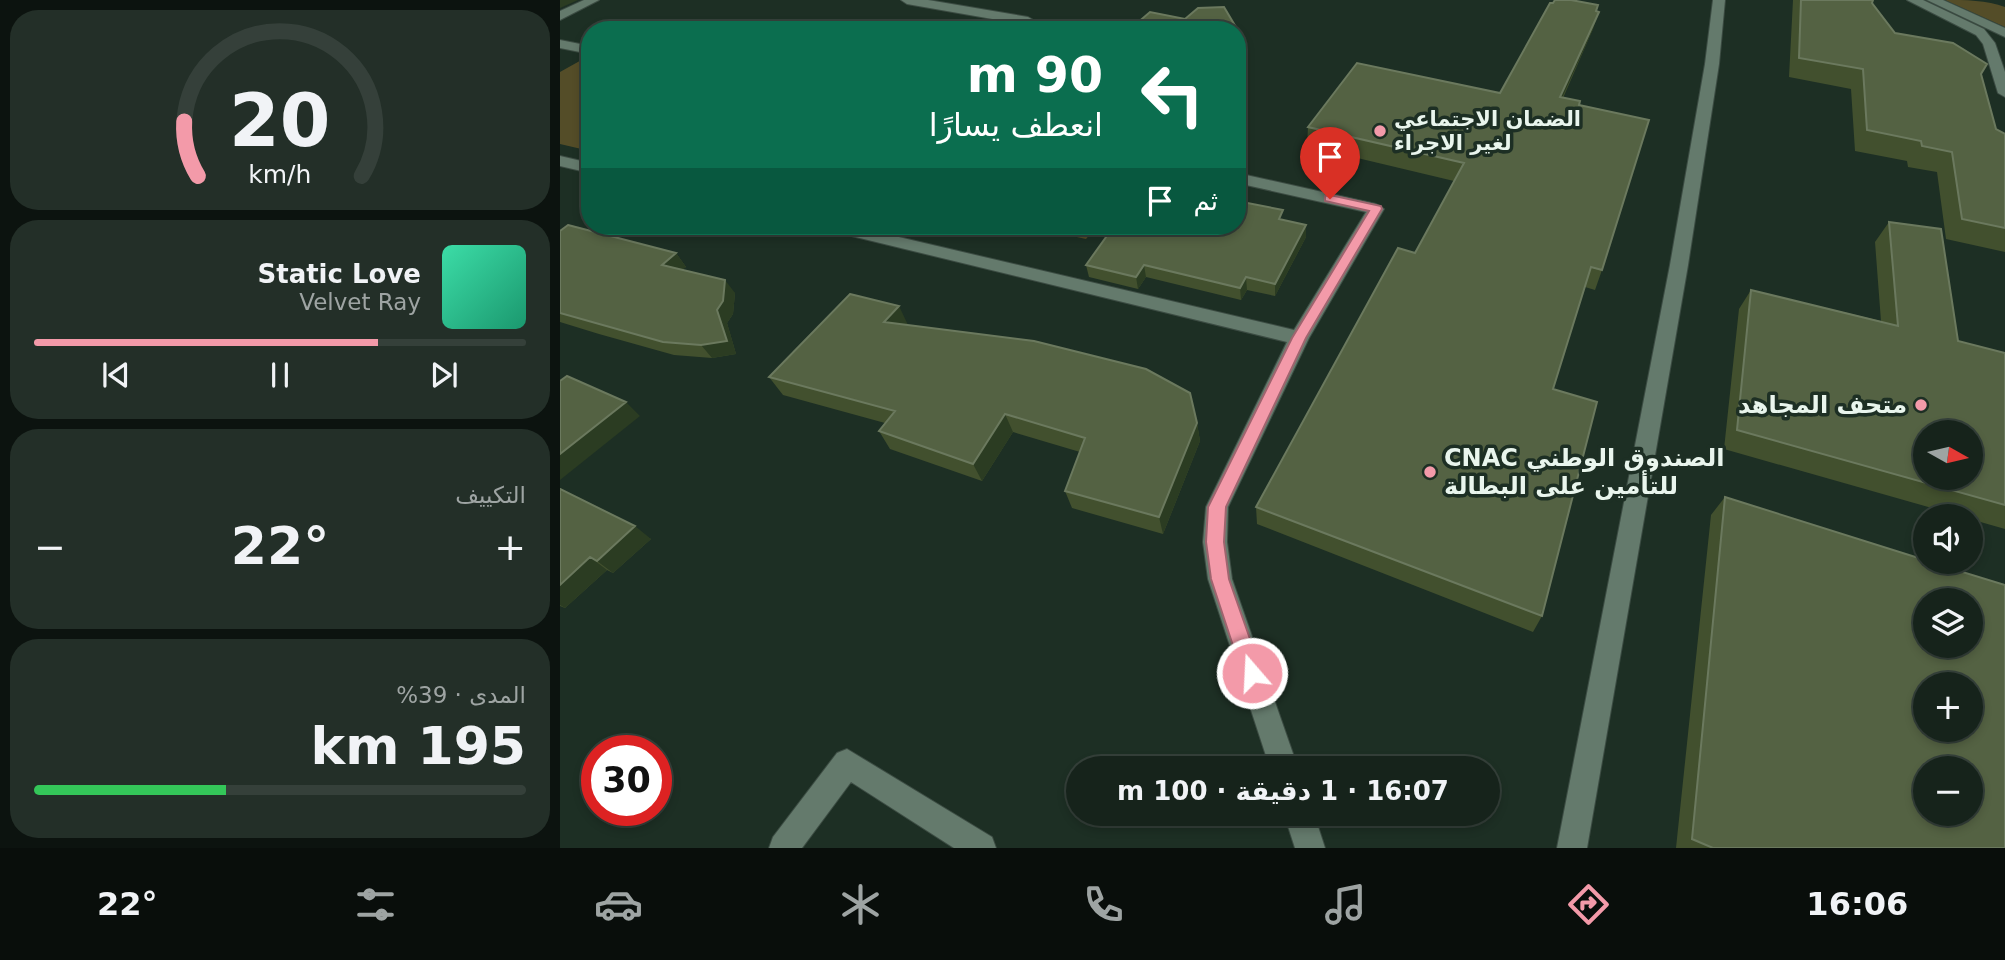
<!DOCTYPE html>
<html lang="ar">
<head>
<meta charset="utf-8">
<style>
	:root { --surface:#16231b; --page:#232f28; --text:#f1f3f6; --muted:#9ea4a3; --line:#35403a; --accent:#f39aa9 }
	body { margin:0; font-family:"DejaVu Sans","Noto Naskh Arabic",sans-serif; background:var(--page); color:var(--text); direction:rtl; height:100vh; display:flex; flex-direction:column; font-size:26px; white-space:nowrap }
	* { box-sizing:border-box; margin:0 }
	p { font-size:23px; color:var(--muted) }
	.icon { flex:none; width:38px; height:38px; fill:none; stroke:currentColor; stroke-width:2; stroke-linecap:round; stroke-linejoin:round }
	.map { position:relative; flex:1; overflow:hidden; direction:ltr }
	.side { display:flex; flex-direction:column; gap:10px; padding:10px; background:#0c130f; width:560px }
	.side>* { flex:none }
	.top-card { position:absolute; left:21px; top:21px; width:665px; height:214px; border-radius:28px; box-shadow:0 4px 10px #0003,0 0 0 2px var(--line); direction:rtl; background:#0b6e4f; color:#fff; overflow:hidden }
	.needle { width:46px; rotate:98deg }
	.controls { position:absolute; left:1353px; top:420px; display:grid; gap:14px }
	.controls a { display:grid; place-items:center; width:70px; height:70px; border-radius:50%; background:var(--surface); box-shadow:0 4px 10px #0003,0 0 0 2px var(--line); font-size:35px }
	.speed { position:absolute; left:21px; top:735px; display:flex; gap:14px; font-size:35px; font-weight:700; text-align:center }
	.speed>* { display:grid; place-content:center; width:91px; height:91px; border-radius:50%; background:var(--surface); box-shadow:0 4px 10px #0003,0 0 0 2px var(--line); line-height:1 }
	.speed .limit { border:10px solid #d22; background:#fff; color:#111 }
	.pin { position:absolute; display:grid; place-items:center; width:60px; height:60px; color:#fff; margin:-72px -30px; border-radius:50% 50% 50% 0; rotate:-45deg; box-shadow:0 0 7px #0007 }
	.pin .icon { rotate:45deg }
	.me { position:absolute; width:77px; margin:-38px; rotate:341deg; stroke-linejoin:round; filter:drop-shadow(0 0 5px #0008) }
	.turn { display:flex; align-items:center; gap:24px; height:147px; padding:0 28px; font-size:32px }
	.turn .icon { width:91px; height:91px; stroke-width:2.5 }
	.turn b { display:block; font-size:49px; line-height:60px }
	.then { display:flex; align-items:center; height:66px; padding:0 28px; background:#0003; gap:14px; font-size:26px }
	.big { font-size:52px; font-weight:700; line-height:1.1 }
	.side .tile { flex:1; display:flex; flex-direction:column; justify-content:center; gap:10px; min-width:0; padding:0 24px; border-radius:28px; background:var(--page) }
	.side .dial { align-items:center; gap:0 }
	.dial svg { height:182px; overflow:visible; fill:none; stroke:var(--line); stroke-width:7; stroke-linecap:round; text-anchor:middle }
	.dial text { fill:var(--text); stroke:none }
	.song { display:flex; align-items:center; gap:21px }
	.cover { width:84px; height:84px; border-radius:10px; background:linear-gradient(135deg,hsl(160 70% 55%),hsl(160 70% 35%)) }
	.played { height:7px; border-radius:4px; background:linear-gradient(90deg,var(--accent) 70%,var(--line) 70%) }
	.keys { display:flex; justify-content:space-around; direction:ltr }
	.heat { display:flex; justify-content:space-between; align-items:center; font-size:38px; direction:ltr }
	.charge { height:10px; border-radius:5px; background:linear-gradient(90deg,#34c759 39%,var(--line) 0) }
	.trip { position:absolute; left:506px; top:756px; width:434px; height:70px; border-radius:35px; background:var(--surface); box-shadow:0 4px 10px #0003,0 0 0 2px var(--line); font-weight:700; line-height:70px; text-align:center; direction:rtl }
	.menu { display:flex; height:112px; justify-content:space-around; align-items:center; background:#090e0b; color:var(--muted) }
	.menu .icon { width:49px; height:49px }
	.menu .selected { color:var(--accent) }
	.menu b { font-size:32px; color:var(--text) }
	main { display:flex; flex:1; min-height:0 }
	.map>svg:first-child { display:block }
</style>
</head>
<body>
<main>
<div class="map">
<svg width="1445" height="848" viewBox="0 0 1445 848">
	<rect width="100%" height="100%" fill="#1d2f24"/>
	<path fill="#544d28" d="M1385 0C1405 0 1427 0 1445 7V27Z
		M25 58 30 59V151L0 144V72Z
		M466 226H537L526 239Z"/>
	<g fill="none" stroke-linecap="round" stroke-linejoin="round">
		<g stroke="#3c4c43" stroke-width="2">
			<path id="lane" d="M1347 0H1363L1424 29 1435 43 1445 72V97L1438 93 1423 44 1416 35Z"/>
		</g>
		<g stroke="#3c4c43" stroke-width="2">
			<path id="street" d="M24 0H39L0 20V11Z
				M341 0H368L468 17 482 25 477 30H463L467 25 347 4Z
				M1153 0H1165L1159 64 1128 265 1027 848H997L1110 265 1145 64Z
				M0 40 30 46V54L0 48Z
				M0 156 30 163V173L0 166Z
				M677 173 816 204 824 209 749 338 668 507 667 542 672 579 738 768H710L648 579 643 542 646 507 727 342 271 231 263 226H292L734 330 806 212 677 183Z
				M287 749 432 837 436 848H394L291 782 242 848H209L213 837 277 753Z
				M724 814H754L765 848H735Z"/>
		</g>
		<g stroke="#3c4c43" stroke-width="2">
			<path id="secondary" d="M1367 0H1383L1445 28V37Z"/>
		</g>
		<use href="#lane" fill="#647a6c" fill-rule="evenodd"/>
		<use href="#street" fill="#647a6c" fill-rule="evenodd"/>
		<use href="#secondary" fill="#647a6c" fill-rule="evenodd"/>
	</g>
	<path fill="#42502e" d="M1233 0H1313L1312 3 1335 33 1421 74 1436 129 1445 134V252L1386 239 1377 172 1348 167 1347 161 1295 151 1291 89 1229 77Z
		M1038 5 1033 29 1003 98 1019 105 1042 270 1035 290 1025 287 993 389 982 616 973 632 697 524 696 507 855 253 894 181 747 146 748 127 940 93Z
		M723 220 746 237 715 296 687 290 681 300 586 277 578 289 529 277 526 265Z
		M1329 222 1398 341 1445 353V529L1410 519V516H1400L1164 449 1179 309 1191 290 1321 321 1315 242Z
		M0 231 116 253 126 267 122 269 175 293 173 314 167 323 176 354 152 358 114 355 39 334 0 322Z
		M348 325 637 423 640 441 603 534 512 508 505 491 520 452 453 432 422 481 330 449 319 431 325 423 223 395 209 377Z
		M0 489 91 539 53 573 47 570 5 608 0 606Z
		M1165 497 1445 848H1116L1151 515Z"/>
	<path fill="#2b3c22" d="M0 0H18L0 8Z
		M1039 12 1033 29 994 116 1000 97Z
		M680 34 681 59 677 62V36Z
		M746 225V237L715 296V284Z
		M116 253 126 267 112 278 102 265Z
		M584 265 586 277 578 289 576 277Z
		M686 277 687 290 681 300 680 288Z
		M165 280 175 293 173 314 167 323 176 354 152 358 141 345 157 310Z
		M339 306 348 325 324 322Z
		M66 402 80 416 0 480V454Z
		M445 414 453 432 422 481 413 464Z
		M637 423 640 441 603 534 599 517Z
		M75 526 91 539 53 573 37 561Z
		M30 557 47 570 5 608 0 605V585Z"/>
	<path fill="#546243" stroke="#6b795e" stroke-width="2" fill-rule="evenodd" d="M995 0H1011L1038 5 1036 11 1039 12 1000 97 1020 101 1019 105 1089 120 1042 270 1031 267 993 389 1037 402 982 616 696 507 838 248 855 253 904 163 748 127 797 63 940 93 990 3H993Z
		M1241 0H1313L1312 3 1335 33 1393 43 1427 64 1421 74 1436 129 1445 134V228L1402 219 1392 152 1362 146 1361 141 1307 130 1303 69 1239 58Z
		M664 7 680 34 677 36V30H569L590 12 625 19 638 8Z
		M235 22 279 30H223Z
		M677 201 723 210 719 219 746 225 715 284 686 277 680 288 584 265 576 277 526 265 554 226H677Z
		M1329 222 1381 229 1398 341 1445 353V505L1177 430 1191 290 1338 326ZM1365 432H1410V478H1365Z
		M8 225 116 253 102 265 165 280 163 301 157 310 167 341 141 345 103 342 0 313V231Z
		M290 294 339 306 324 322 474 341 586 369 630 393 637 423 599 517 505 491 525 438 445 414 413 464 319 431 335 411 209 377Z
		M7 376 66 402 0 454V381Z
		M0 489 75 526 37 561 30 557 0 585Z
		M1165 497 1365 560V562H1370L1445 585V848H1153L1132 839ZM1365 600H1410V646H1365ZM1365 684H1410V730H1365ZM1365 768H1410V814H1365Z"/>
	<path fill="#f39aa9" stroke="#9e646e" stroke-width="2" d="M770 195 821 206 822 209 746 338 666 507 664 542 669 579 702 673 699 680 692 683 685 680 682 673 651 579 646 542 648 507 732 338 809 211 765 201V196Z"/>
	<g fill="#f39aa9" stroke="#1d2f24" stroke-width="2.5">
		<circle cx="820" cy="131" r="7"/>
		<circle cx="1361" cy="405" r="7"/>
		<circle cx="870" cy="472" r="7"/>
	</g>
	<g text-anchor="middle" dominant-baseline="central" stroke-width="7" stroke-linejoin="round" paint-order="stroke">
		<g font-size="21" font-weight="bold" fill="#e9f5ed" stroke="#1d2f24" text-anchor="start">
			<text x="834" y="119">الضمان الاجتماعي<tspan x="834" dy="24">لغير الاجراء</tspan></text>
		</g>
		<g font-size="24" font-weight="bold" fill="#e9f5ed" stroke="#1d2f24" text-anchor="end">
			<text x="1347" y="405">متحف المجاهد</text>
			<text x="884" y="458" text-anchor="start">CNAC الصندوق الوطني<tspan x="884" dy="28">للتأمين على البطالة</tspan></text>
		</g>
	</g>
</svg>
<div class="controls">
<a><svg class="needle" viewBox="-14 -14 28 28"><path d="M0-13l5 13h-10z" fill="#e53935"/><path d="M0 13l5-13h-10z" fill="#9ea4a3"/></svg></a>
<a><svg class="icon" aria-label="sound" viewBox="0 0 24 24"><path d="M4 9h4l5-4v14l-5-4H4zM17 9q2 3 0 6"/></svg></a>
<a><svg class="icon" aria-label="layers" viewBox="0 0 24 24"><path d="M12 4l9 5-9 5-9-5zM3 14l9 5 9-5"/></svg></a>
<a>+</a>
<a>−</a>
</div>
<div class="speed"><div class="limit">30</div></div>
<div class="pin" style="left:770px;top:199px;background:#d93025"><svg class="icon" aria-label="arrive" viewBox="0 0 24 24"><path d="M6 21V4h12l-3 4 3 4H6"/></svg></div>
<svg class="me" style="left:692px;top:673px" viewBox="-20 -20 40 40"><circle r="17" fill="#f39aa9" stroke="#fff" stroke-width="3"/><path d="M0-11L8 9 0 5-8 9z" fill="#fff"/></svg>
<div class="trip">16:07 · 1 دقيقة · 100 m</div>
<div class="top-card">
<div class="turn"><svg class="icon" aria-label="left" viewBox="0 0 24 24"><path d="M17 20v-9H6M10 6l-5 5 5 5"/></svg><div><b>90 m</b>انعطف يسارًا</div></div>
<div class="then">ثم<svg class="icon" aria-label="arrive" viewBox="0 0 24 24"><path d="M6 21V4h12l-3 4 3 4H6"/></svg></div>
</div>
</div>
<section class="side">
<div class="tile dial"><svg viewBox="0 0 100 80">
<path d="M14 69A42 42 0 1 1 86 69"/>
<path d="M14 69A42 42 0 0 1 8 45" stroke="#f39aa9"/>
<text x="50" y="56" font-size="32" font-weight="700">20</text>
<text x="50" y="72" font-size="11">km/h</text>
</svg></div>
<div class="tile">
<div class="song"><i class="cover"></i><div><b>Static Love</b><p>Velvet Ray</p></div></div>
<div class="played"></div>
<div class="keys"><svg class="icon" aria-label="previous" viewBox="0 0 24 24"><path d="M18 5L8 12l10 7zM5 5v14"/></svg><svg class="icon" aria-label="pause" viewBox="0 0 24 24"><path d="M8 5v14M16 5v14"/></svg><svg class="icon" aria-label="next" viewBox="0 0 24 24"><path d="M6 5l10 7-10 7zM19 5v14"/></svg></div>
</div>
<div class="tile"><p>التكييف</p>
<div class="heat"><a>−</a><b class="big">22°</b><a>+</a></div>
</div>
<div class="tile"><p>المدى · 39%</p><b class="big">195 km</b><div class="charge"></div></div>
</section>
</main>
<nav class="menu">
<b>16:06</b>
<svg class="icon selected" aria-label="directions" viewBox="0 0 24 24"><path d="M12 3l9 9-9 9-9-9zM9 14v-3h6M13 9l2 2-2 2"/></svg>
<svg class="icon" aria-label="music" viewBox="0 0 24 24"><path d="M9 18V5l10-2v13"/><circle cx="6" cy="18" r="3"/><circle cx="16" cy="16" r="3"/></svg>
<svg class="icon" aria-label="phone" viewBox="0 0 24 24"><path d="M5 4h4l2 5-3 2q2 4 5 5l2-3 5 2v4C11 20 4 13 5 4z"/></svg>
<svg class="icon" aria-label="climate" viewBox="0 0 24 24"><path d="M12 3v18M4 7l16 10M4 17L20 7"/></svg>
<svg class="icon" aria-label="car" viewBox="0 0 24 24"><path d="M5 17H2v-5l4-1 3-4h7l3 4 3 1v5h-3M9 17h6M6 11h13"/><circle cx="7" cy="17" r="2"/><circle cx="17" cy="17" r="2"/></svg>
<svg class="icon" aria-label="filters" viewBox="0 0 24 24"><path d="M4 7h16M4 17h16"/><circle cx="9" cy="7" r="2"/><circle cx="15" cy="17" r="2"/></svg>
<b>22°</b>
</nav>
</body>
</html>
